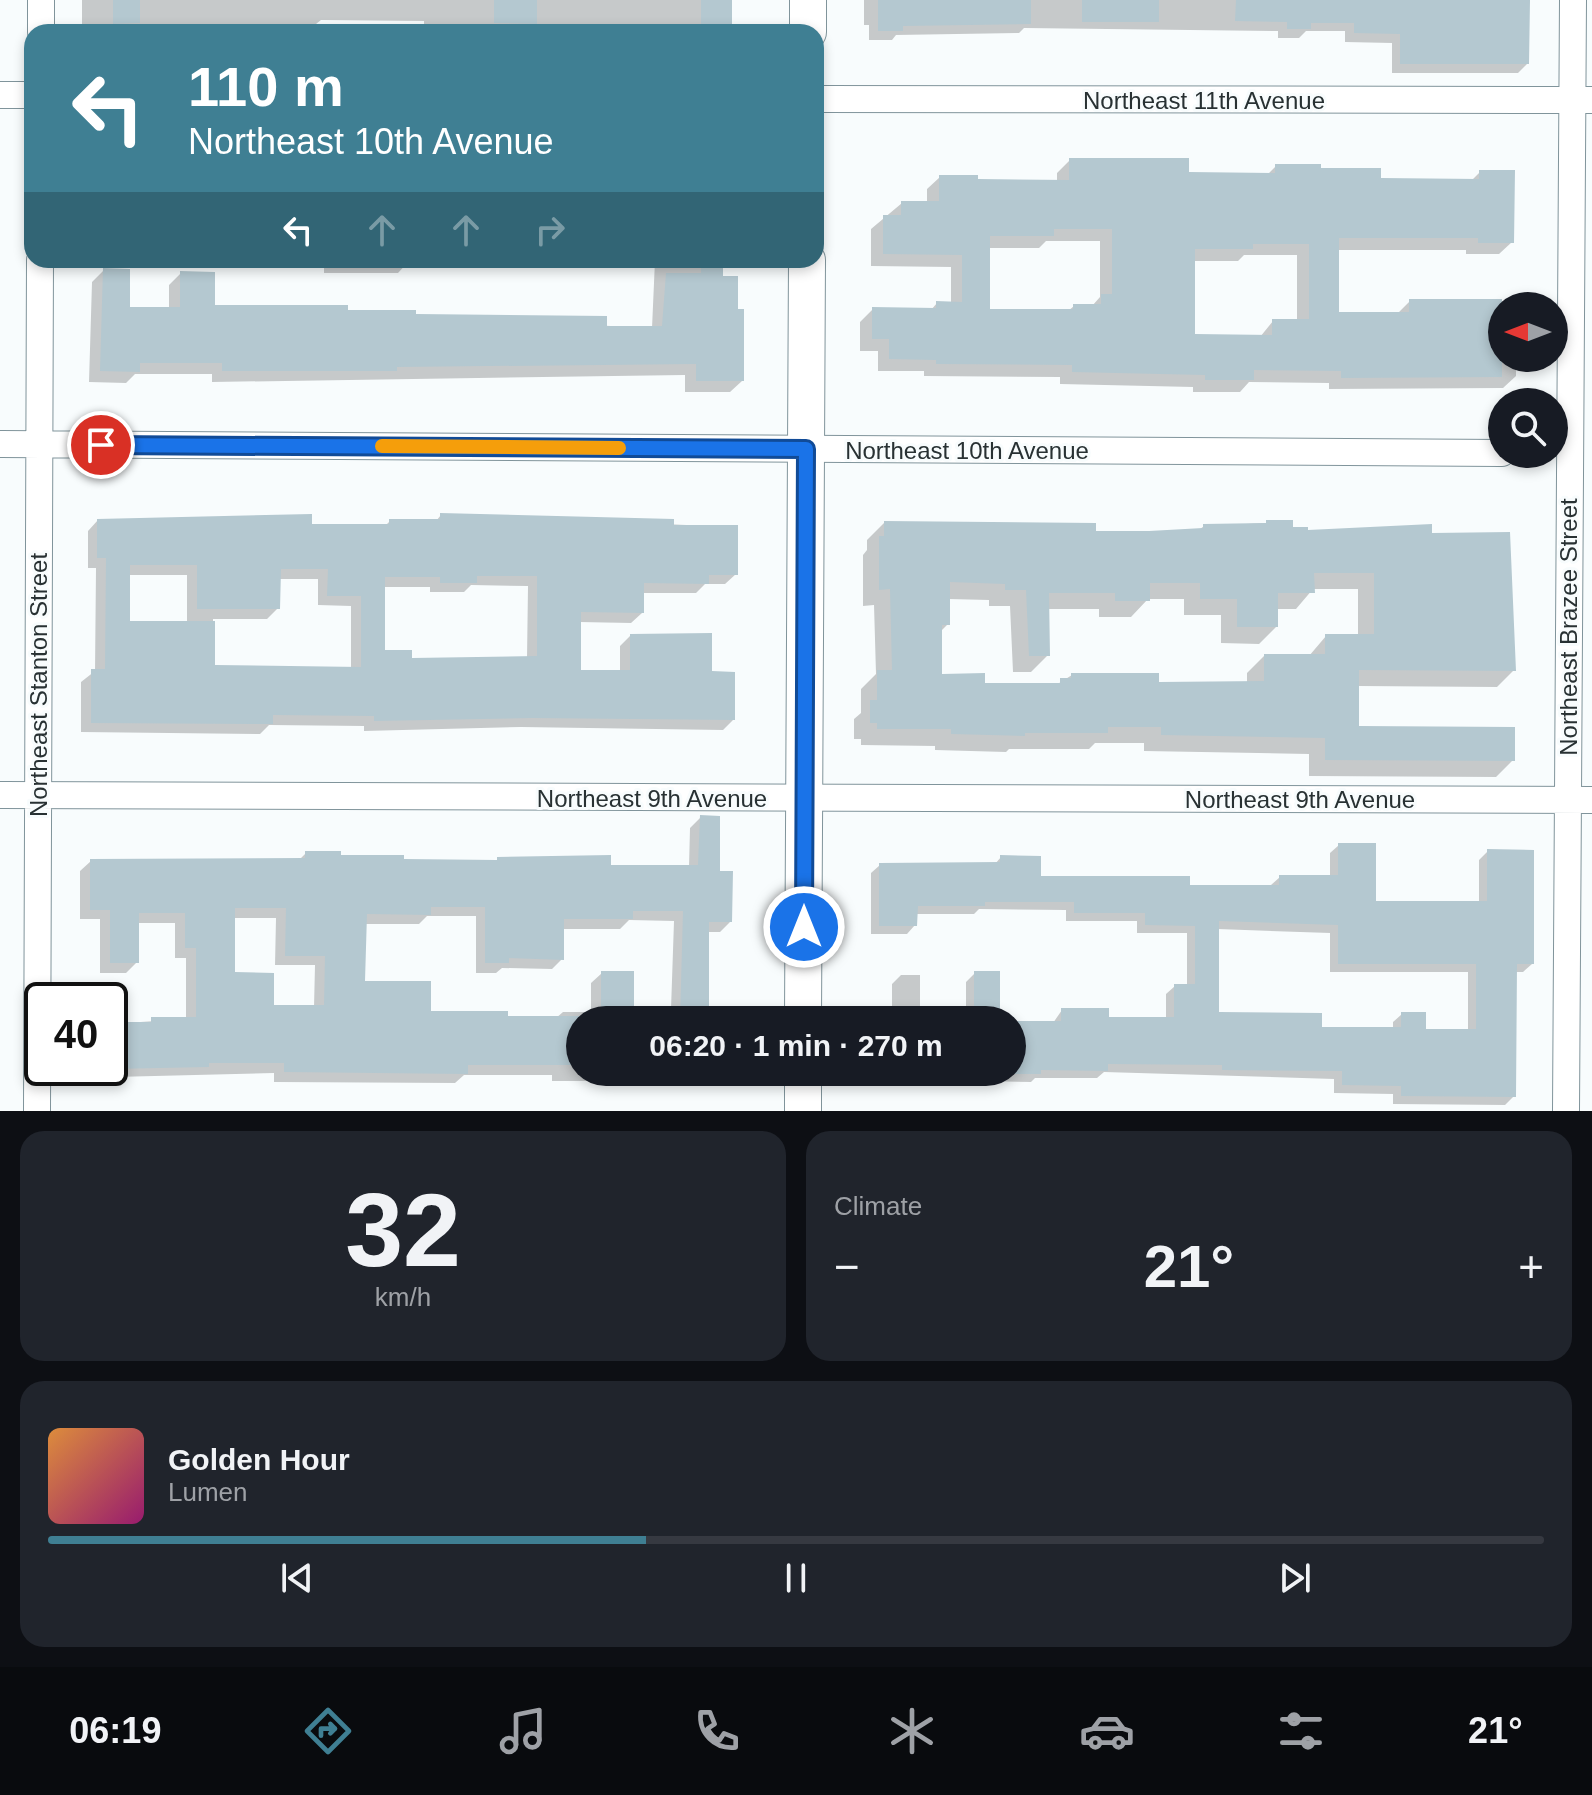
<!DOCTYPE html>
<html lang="en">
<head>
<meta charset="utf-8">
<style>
	:root { --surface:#171b24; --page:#20242c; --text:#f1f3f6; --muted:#9ea1a6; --line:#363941; --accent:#3f7f93 }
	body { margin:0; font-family:Helvetica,sans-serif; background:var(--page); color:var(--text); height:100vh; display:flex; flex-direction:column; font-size:30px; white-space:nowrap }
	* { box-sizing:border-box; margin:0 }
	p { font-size:26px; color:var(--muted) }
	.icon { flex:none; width:44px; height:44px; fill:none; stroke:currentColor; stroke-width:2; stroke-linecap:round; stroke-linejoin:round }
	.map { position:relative; height:1111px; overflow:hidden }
	.panel { display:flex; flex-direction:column; gap:20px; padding:20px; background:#0d0f14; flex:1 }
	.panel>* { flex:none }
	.guide { position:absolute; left:24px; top:24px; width:800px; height:244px; border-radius:24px; box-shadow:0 4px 12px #0003; background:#3f7f93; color:#fff; overflow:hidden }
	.needle { width:52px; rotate:270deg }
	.tools { position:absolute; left:1488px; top:292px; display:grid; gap:16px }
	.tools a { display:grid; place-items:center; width:80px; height:80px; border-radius:50%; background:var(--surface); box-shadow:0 4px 12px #0003; font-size:40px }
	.speed { position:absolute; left:24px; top:982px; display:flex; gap:16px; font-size:40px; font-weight:700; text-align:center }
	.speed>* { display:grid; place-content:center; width:104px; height:104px; border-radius:50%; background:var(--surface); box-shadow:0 4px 12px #0003; line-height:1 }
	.speed .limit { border:4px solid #111; border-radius:12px; background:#fff; color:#111 }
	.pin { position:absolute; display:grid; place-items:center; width:68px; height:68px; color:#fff; margin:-34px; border:4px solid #fff; border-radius:50%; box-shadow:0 2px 8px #0007 }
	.me { position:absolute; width:88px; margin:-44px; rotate:0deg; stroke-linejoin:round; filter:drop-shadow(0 0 6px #0008) }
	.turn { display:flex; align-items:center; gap:28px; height:168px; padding:0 32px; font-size:36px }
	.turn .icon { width:104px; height:104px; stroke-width:2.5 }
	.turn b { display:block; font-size:56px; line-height:68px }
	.lanes { display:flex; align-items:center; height:76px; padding:0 32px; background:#0003; justify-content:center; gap:40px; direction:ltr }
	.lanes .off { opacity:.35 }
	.big { font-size:60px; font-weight:700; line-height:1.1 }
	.panel .tile { flex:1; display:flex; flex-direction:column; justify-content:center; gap:12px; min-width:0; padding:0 28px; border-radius:24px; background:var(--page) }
	.panel .dial { align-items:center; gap:0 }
	.dial b { font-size:104px; line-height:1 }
	.song { display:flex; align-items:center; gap:24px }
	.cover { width:96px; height:96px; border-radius:12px; background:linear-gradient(135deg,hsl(30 70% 55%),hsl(320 70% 35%)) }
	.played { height:8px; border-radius:4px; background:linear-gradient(90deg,var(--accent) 40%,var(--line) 40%) }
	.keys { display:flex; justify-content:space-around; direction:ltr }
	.heat { display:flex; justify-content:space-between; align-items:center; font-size:44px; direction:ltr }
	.panel .tiles { flex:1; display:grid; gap:20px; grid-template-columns:1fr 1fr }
	.tile:last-child { grid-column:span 2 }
	.trip { position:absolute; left:566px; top:1006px; width:460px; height:80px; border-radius:40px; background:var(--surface); box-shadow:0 4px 12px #0003; font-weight:700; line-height:80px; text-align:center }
	.tab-bar { display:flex; height:128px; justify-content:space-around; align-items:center; background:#090b0e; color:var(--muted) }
	.tab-bar .icon { width:56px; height:56px }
	.tab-bar .on { color:var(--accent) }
	.tab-bar b { font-size:36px; color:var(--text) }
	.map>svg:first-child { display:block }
</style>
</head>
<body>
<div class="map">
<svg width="1592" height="1111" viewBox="0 0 1592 1111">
	<rect width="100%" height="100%" fill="#f8fcfd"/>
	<path fill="#0003" fill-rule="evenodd" d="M82 0H730V29L689 32V24H602L596 30 482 32V28H424V21L321 20 316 24H260L252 32H101L82 31Z
		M864 0H1528L1527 64 1518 73H1392V43L1345 42V31H1306L1299 38H1278V31L1024 28 1019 33 896 35 892 40H869V25H864Z
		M1070 160 1187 174 1267 175 1276 166 1379 180 1471 181 1480 172 1512 242 1499 254H1466V250H1337V314H1397L1410 301H1517L1516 306H1502V358H1516V376L1503 388 1329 389V383L1249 382 1240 392H1193V387L1060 384V377L924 376V371H878V351H860V322L873 309 931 310 937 303 951 304V267L871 266V229L902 203H927V189L940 177 976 181H1057V173ZM1046 241H1100V297L1092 306H1074L1068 311H988V248H1039ZM1244 255H1297V321H1273L1260 337 1193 336V261H1238Z
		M324 260H410L398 273H324Z
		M655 260H721V278L742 381 730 392H685V375L212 382V374H135L126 383 89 382 92 282 104 270 128 309H169V285L181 273 213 307 652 328Z
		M441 515 736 527V574L725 584H705L696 593H642V613L631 623 579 622V672H620V646L630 636 710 673 733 720 723 730 521 727 364 731V726L269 725 260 734 81 732V682L95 671 96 568H88V531L98 520 385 526 390 521H436ZM128 575H187V623H128ZM279 579H318V605L351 606V669L213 667V619H267L278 608ZM471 585 528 586 527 658 410 660 383 652V587H430V592H464Z
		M1291 522 1292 529 1306 532 1430 535 1514 670 1497 687 1357 686V728L1513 760 1496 777 1309 776V754L1144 751V743H1095L1089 749H1009L1006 752 935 750V746L861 745V739H854V719L861 713V689L876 674 874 605 863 606V555L867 550V540L884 523 1094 533 1199 530 1204 526ZM1313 589H1358V636H1326L1309 656H1264L1247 673V683L1157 684 1072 675 1056 685H983L940 676V632L948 624V599L989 600V606H1010L1013 672H1031L1048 655 1047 609H1099V617H1131L1148 599H1184V615H1221V643L1259 644 1276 627V609H1296Z
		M701 817 730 922 720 932H707V1018L733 1020H580V1072H729L722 1079 598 1077 594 1081H552V1075H464L455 1083 274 1082V1073L74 1078V1068H110V1024L186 1019V958H175V923H137V962L126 973H100V919H80V871L91 861 299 860 306 853 402 861 689 867 690 828ZM427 916H476V973H496L502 968 552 969 562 959V929H620L629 920 674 921 671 1009H632L602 973 591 983V1012H563L556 1018 429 1013 363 983 364 924H419ZM233 918H276L275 965H315L314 1007H272L233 974Z
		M1339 845 1374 903H1479V860L1488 851 1532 964 1523 972H1515L1514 1096 1505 1105 1393 1104V1094L1334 1093V1079L1104 1072 1097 1078H1035L1031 1082 867 1079V1072H1012V1023H1053L1062 1010 1106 1019H1166V994L1175 986H1187V933H1137V921H1066V910L979 909 974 914H915V925L907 934H871V873L880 865 995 864 1001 857 1039 878 1188 887 1271 885 1280 877H1330V853ZM1217 929 1330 933V972H1468V1031H1424L1402 1014 1393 1022V1029H1320L1217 1014Z
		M975 973 998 1020H892V984L901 975H920V1010H966V982Z"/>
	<path fill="#b4c8d0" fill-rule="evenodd" d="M113 0H140V23L113 24Z
		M494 0H537V24L494 23Z
		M701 0H732V30H701Z
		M878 0H1031V24L903 26V31H878Z
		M1082 0H1159V22H1082Z
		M1236 0H1530L1529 64H1400V34L1354 33V23H1311V29H1287V22L1235 21Z
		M1069 158H1189V172L1275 173V164H1321V168H1381V178L1479 179V170H1515L1514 243H1478V238H1339V312H1409V299H1502V377L1341 378V371L1254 370V380H1205V375L1072 372V365L936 364V360L889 359V339H872V307L936 308V301L962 302V255L883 254V215H901V201H939V175H978V179L1069 180ZM1054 229H1112V294H1101V304H1073V309H990V236H1054ZM1253 244H1309V319H1272V335L1195 334V249H1253Z
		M701 260H723V276H738V309H744V381H696V364L397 367V371H222V363H140V372L100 371 103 268 130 269V307H180V271L215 272V305H348V310H416V314L607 316V326H662L666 273H701Z
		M440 513 674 519V525H738V575H709V584L644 583V613L581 612V670H630V634L712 633V671L735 672V720L532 718 374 721V716L273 715V724L91 723V669H105L106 558H97V519L312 514V524H389V519H440ZM130 565H197V609H280L281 569H328L327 596H361V667L215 665V621H130ZM477 576H537V656L412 658V650H385V577H440V583H477Z
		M1266 520H1293V527H1308V530L1432 524V533L1510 532 1516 671 1359 670V726L1515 727V761L1325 760V738L1161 735V727H1108V733H1025V736L951 734V729H877V723H870V700H877V670H892L890 589 879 590V536H884V521L1096 523V531H1149L1203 528V524L1266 523ZM1314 573H1374V634H1325V654H1264V681L1159 682V673H1071V678H1060V683H985V673L942 674V625H950V582L1005 584V590H1026L1029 656H1050L1049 593H1115V601H1150V583H1200V599H1237V627H1278V593H1315Z
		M700 815 720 816V871H733L732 922H709V1020H680L683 911H633V919H564V960L509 958V963H485V907H431V915L367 914 365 981H431V1011H508V1016H580V1065H468V1074L284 1072V1063H209V1067L110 1069V1022H151V1017H196V948H185V913H139V963H110V910H90V859L305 858V851H341V855H404V859L497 860V857L611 855V865H698ZM235 908H286L285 956H325L324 1005H274V973L235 972Z
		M1338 843H1376V901H1487V849L1534 850V964H1517L1516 1097 1401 1096V1086L1342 1085V1071L1222 1070V1065L1108 1064V1071L1041 1070V1074H1012V1021H1061V1008H1109V1017H1174V984H1195V926L1145 925V913H1074V902H985V906H918L917 926H879V863L1000 862V855L1041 856V876H1190V885H1279V875H1338ZM1219 921 1338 925V964H1476V1029H1426V1012H1401V1027H1322V1013L1219 1012Z
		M601 971H634V1020H601Z
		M974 971H1000V1020H974Z"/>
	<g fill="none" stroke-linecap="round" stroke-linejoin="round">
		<g stroke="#80949b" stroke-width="28">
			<path id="street" d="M41 32V0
				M0 95H32
				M816 99 1592 100
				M0 444 1502 453
				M0 795 1592 800
				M37 1111 40 260
				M1566 1111 1573 0"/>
		</g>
		<g stroke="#80949b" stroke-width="38">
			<path id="secondary" d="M808 0V32
				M803 1020 807 260
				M803 1111V1072"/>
		</g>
		<use href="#street" stroke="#fff" stroke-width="26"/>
		<use href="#secondary" stroke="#fff" stroke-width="36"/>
	</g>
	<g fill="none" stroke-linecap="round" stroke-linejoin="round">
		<g stroke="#114b97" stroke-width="20">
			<path id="route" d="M101 445 806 449 804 927"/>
		</g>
		<use href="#route" stroke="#1a73e8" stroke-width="14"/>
		<path stroke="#f59e0b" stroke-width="14" d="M382 446 619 448"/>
	</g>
	<g text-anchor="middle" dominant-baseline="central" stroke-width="6" stroke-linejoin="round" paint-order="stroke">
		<g font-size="24" fill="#283133" stroke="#f8fcfd">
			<text x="1204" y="100">Northeast 11th Avenue</text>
			<text x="967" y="450">Northeast 10th Avenue</text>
			<text transform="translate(1568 627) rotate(-90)">Northeast Brazee Street</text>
			<text transform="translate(38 685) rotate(-90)">Northeast Stanton Street</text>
			<text x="652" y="798">Northeast 9th Avenue</text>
			<text x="1300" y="799">Northeast 9th Avenue</text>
		</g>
	</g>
</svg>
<div class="tools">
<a><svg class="needle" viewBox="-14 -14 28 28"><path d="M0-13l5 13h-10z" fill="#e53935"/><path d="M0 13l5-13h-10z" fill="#9ea1a6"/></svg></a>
<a><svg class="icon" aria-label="search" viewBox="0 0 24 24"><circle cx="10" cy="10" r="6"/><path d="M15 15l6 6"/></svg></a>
</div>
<div class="speed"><div class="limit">40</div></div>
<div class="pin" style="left:101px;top:445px;background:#d93025"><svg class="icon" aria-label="arrive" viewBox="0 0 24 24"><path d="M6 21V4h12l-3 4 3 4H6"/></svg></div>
<svg class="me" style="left:804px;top:927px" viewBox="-20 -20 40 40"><circle r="17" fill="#1a73e8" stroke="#fff" stroke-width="3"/><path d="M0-11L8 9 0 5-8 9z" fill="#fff"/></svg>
<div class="trip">06:20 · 1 min · 270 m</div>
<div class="guide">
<div class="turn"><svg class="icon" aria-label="left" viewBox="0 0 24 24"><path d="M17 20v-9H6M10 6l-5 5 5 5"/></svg><div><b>110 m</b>Northeast 10th Avenue</div></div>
<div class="lanes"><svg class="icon" aria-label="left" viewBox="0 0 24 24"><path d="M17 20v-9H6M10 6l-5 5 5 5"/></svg><svg class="icon off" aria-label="ahead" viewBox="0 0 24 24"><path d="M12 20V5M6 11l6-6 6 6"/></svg><svg class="icon off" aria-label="ahead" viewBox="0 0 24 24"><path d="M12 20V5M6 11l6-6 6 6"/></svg><svg class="icon off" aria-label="right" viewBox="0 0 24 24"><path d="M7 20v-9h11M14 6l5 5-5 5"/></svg></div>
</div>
</div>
<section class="panel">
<div class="tiles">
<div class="tile dial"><b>32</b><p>km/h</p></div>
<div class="tile"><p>Climate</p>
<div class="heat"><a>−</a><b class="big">21°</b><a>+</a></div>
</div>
<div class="tile">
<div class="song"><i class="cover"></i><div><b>Golden Hour</b><p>Lumen</p></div></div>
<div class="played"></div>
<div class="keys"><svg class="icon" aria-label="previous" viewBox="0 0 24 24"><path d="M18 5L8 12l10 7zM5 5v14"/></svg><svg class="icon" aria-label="pause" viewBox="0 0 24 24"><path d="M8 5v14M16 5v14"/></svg><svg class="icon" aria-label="next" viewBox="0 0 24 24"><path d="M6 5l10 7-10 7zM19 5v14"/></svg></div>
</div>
</div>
</section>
<nav class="tab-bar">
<b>06:19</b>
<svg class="icon on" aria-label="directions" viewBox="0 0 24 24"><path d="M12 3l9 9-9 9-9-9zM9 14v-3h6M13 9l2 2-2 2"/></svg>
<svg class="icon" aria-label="music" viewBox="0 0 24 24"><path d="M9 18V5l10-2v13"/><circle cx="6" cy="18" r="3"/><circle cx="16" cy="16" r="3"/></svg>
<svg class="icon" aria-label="phone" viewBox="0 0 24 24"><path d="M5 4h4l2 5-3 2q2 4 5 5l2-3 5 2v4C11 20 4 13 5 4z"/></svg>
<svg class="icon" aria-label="climate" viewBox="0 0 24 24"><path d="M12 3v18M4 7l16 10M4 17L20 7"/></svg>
<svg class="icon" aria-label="car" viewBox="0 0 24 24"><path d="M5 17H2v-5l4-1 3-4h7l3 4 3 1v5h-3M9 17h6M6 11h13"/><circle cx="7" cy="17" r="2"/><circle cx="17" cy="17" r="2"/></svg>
<svg class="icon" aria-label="filters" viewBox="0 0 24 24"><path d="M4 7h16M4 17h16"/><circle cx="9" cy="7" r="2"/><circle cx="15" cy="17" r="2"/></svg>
<b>21°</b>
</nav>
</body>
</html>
